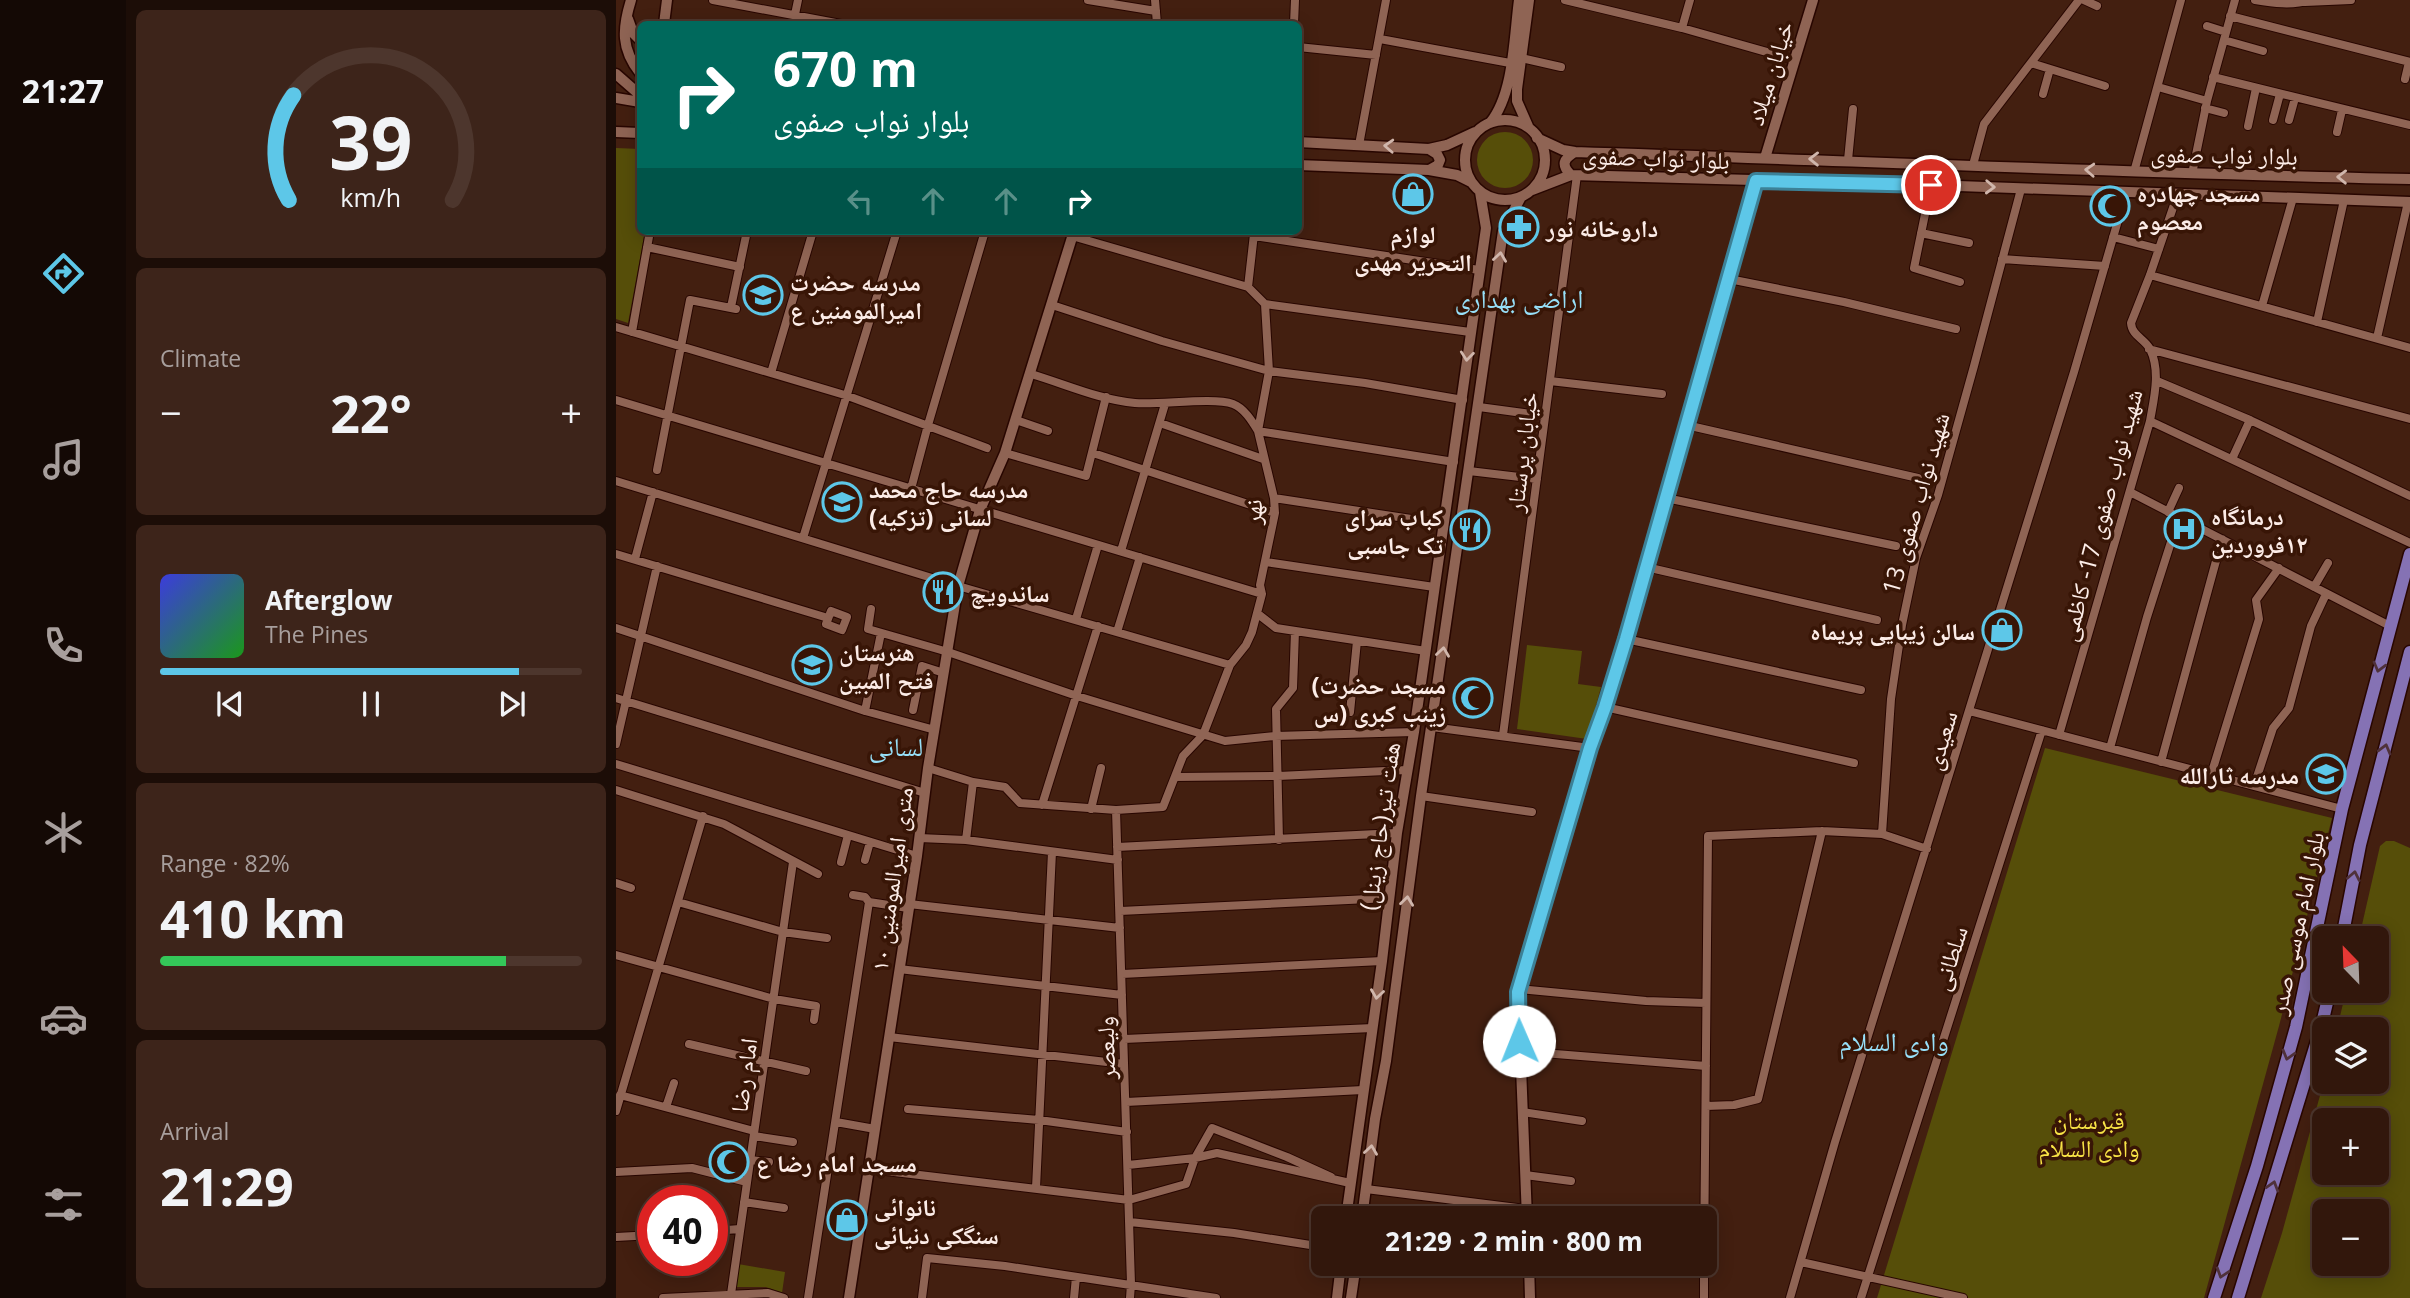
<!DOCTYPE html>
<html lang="en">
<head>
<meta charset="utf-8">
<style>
	:root { --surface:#32170c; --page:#3d241a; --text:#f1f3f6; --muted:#a89f9d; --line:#4d362d; --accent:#5dc7e8 }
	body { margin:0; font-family:"Open Sans","Noto Naskh Arabic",sans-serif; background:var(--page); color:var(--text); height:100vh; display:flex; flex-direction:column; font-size:26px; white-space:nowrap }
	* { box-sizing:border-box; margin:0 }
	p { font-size:23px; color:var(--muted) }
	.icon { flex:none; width:38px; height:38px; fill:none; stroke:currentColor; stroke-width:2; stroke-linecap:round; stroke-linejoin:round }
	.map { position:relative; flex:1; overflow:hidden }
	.details { display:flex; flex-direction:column; gap:10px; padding:10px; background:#1c0d07; width:490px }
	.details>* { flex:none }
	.top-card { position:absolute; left:21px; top:21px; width:665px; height:214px; border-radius:10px; box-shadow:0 4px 18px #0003,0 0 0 2px var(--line); background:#00695c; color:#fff; overflow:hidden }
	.needle { width:46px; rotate:337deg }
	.controls { position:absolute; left:1696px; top:926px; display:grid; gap:14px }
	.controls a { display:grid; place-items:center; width:77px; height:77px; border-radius:10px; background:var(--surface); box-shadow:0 4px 18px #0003,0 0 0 2px var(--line); font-size:35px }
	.speed { position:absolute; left:21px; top:1185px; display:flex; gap:14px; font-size:35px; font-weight:700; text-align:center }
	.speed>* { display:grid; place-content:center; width:91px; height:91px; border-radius:50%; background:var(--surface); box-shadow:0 4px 18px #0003,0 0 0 2px var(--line); line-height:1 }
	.speed .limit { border:10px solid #d22; background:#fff; color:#111 }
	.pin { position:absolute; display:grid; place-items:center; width:60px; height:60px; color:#fff; margin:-30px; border:4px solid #fff; border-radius:50%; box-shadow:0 2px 7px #0007 }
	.me { position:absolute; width:77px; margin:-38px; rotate:359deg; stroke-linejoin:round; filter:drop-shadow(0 0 5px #0008) }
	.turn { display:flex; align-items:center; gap:24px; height:147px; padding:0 21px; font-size:32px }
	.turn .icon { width:91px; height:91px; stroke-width:2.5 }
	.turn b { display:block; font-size:49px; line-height:60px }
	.lanes { display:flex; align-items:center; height:66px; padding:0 21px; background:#0003; justify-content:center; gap:35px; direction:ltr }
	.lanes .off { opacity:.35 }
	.big { font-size:52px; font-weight:700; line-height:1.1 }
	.details .card { flex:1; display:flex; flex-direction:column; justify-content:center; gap:10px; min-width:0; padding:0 24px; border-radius:10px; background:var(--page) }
	.details .dial { align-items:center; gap:0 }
	.dial svg { height:182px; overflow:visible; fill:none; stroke:var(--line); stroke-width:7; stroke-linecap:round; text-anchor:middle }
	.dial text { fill:var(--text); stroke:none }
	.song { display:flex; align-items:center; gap:21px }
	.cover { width:84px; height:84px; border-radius:10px; background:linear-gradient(135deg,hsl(240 70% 55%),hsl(120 70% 35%)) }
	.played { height:7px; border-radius:4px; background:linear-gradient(90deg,var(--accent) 85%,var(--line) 85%) }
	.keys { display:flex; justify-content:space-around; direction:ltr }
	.heat { display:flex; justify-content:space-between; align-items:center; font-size:38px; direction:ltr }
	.charge { height:10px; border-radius:5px; background:linear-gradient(90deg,#34c759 82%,var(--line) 0) }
	.trip { position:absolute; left:695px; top:1206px; width:406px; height:70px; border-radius:10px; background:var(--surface); box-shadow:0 4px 18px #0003,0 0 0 2px var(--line); font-weight:700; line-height:70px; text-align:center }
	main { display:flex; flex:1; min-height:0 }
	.menu { display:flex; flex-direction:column; width:126px; justify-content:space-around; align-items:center; background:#140905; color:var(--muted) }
	.menu .icon { width:49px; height:49px }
	.menu .active { color:var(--accent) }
	.menu b { font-size:32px; color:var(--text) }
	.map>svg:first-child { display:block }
</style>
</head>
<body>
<main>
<nav class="menu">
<b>21:27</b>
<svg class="icon active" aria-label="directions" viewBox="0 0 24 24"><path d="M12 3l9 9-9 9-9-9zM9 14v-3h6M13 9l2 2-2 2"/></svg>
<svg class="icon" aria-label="music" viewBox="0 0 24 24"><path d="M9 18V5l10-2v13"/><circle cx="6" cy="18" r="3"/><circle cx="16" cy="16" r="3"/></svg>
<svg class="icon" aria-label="phone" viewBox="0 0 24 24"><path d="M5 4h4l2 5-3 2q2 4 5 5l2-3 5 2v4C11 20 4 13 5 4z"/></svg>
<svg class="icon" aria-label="climate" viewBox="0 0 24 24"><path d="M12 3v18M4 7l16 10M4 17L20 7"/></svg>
<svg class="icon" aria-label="car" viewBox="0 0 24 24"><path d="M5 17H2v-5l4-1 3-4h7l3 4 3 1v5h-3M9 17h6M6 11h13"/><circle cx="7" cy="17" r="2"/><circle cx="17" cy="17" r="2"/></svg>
<svg class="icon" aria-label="filters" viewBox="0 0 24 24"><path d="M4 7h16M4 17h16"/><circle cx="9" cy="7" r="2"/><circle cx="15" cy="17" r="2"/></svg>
</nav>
<section class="details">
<div class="card dial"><svg viewBox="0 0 100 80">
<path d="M14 69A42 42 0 1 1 86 69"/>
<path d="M14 69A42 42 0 0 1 16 23" stroke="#5dc7e8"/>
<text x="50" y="56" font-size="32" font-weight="700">39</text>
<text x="50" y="72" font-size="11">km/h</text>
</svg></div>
<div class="card"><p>Climate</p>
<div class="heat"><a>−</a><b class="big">22°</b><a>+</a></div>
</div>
<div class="card">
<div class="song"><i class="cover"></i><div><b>Afterglow</b><p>The Pines</p></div></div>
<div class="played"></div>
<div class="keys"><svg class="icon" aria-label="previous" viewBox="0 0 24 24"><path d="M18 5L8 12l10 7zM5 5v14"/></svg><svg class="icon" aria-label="pause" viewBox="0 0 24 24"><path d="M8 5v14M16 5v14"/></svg><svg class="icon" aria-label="next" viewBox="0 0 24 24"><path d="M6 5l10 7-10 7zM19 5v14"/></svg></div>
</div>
<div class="card"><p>Range · 82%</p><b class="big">410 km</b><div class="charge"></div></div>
<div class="card"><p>Arrival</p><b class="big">21:29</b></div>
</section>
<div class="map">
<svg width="1794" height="1298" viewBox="0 0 1794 1298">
	<rect width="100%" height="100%" fill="#431f10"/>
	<path fill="#564e09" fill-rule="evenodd" d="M861 160a28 28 0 1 1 56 0a28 28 0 1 1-56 0Z
		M0 148 24 149V231H29L12 323 0 319Z
		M911 645 966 651 962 684 985 687 971 739 901 729Z
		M1429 748 1716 818 1663 1026 1588 1298H1261Z
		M1770 841H1778L1794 848V1298H1645L1666 1233 1708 1081 1760 1082V1029H1721L1730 991 1760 990V938H1743L1764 846ZM1760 1120V1172H1708V1120ZM1760 1211V1264H1708V1211Z
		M122 1264 169 1272 166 1293 150 1287H121Z"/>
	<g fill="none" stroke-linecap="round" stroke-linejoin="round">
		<g stroke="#280600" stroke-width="10">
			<path id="street" d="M97 0 225 24
				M472 0 540 11
				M539 0 541 24
				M949 0 1066 28 1179 60
				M1468 0 1481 6
				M1639 0C1656 3 1677 6 1693 0
				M1689 2 1735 0
				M1614 16 1794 62
				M177 24 182 0
				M678 24 679 0
				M1591 26 1610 32
				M1066 28 1074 0
				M764 39 894 63
				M1608 40 1647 51
				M682 47 760 55
				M905 58 945 67
				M1415 63 1489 86
				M1597 77 1794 125
				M1789 79 1793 62
				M1542 87 1591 101
				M1427 94 1434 69
				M1589 108 1608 113
				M1657 120 1664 94
				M1673 120 1679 98
				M1632 126 1640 88
				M1721 132 1726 110
				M743 145 770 0
				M1232 160 1237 109
				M1357 165 1368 124 1463 0
				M1518 172 1565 0
				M1576 174 1591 101 1619 0
				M1315 185 1298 268 1344 282
				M1305 233 1353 243
				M638 236 863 270
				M1497 237 1543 249
				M31 247 124 267
				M1386 259 1489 266
				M1534 275 1794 348
				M1113 279 1228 302 1340 329
				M632 287 638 234
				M649 304 854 332
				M436 305 546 341 653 371 749 383 847 400
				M1646 306 1677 198
				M115 307 131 231
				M1701 322 1728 200
				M0 327 232 396 371 448
				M16 332 34 231
				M1761 338 1792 202
				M1533 349 1794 419
				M155 373 197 231
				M415 374C449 384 484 400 519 403 545 405 597 397 617 404 628 408 636 421 642 431L838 462
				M934 381 1046 394
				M1541 381 1634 420 1794 496
				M0 400 646 594
				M863 407 929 416
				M400 420 432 431
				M1534 421 1794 543
				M544 423 647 459
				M1070 425 1302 478
				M389 453 470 476 490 397
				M477 453 659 513
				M1616 459 1634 420
				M41 470 74 300 120 309
				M853 471 921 479
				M0 481 342 586 614 665
				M295 489 312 425 369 231
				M1514 492 1774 626
				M658 498 828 524
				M1050 498 1280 546
				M1552 512 1563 488
				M187 538 281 231
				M505 551 549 404
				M0 554 212 618
				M19 559 37 492
				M650 562 818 587
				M1030 567 1261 620
				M1698 587 1712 563
				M255 609 252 629 332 652 461 696 609 741 659 736 798 732
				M215 611 231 617 226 630 210 624Z
				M642 614 660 628 810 651
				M460 619 482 545
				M0 628 249 711 319 730
				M501 632 524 557
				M1010 639 1245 690
				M0 698 309 793
				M989 707 1238 763
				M297 710 306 666 328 673
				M249 711 265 633
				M1353 711 1726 809
				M734 712 741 641
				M816 727 974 748
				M887 735 961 175
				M1443 735 1534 421C1538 398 1545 371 1534 349 1528 338 1516 336 1515 323L1534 275 1562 193
				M0 744 41 566
				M1494 748 1531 617 1563 517
				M1545 762 1606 539
				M0 764 301 856
				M312 768 357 782 389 787 404 803 500 810 547 807 567 756 587 735 614 665 630 645 636 632 646 594 644 585 659 513 658 498 642 431 653 371 649 304 632 287 456 236
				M1595 775 1643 619 1640 600 1663 568
				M559 777 662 776 791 770
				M1638 786 1657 728 1673 708 1695 626 1710 594
				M0 790 108 824 202 874
				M805 796 916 812
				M426 805 482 626
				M475 809 485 768
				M500 810 515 1284 514 1298
				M1266 834 1275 699 1286 625 1300 558 1322 495 1358 366 1405 189
				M303 838 350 840 502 860
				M350 840 357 782
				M663 840 660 709 677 688 679 631
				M501 847 781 833
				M249 860 254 842
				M225 862 232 835
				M0 883 15 888
				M237 895 249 897 253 902 292 908
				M62 902 167 932 211 938
				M293 904 504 928
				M504 911 774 898
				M0 955 158 999 200 1006 198 1020
				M283 969 506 995
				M506 974 766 961
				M903 989 1030 1001 1090 1003
				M273 1037 508 1064
				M508 1039 757 1028
				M73 1044 190 1071
				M903 1051 1090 1066
				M4 1095 138 1131
				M510 1102 747 1090
				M1090 1106 1118 1105 1142 1099 1206 831
				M50 1107 58 1083
				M292 1109 423 1120 511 1132
				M0 1111 87 816
				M906 1112 966 1121
				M220 1122 259 1129
				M138 1136 177 1142
				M134 1160 153 1162
				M512 1165 579 1158 601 1153 734 1183
				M253 1169 513 1200 570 1184 579 1158 596 1128 671 1157 715 1177
				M0 1172 76 1168 131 1182
				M909 1175 955 1181
				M420 1188 436 852
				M750 1189 910 1209
				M128 1202 168 1208
				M514 1222 618 1233 707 1247
				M96 1231 124 1229
				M0 1237 37 1235
				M1088 1261 1092 836 1206 831 1266 834 1311 849
				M1185 1262 1347 1298
				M115 1294 177 862
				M47 1298 152 1293 168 1298
				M192 1298 253 902
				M306 1298 311 1258 389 1266 600 1298
				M458 1298 460 1277
				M1088 1298V1264
				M1174 1298 1219 1142 1458 372 1510 193
				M1245 1298 1426 730"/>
		</g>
		<g stroke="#280600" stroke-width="13">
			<path id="secondary" d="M15 0C6 29 5 49 24 73
				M12 19 17 33 24 40
				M48 24 51 0
				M0 74 24 95
				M0 98 24 102
				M849 160a40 40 0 1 1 80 0a40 40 0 1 1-80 0Z
				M874 123C898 94 898 37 903 0
				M912 126 901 101V89L913 0
				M0 132 24 133
				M921 138 947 150 959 152C1237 161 1515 173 1794 179
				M682 142 813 149 831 145 859 132
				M1149 158 1197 0
				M682 165 813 170 841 175 855 182
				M813 170 822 165 824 160 821 154 813 149
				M955 175C945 165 947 159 959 152
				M916 190 955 175 1315 185 1794 202
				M730 1218 766 961 781 833 798 732 870 228 864 192
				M746 1218 759 1119 770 1061 805 796 887 231 905 197
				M911 1218 902 992 974 748 989 707 1010 639 1140 182
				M913 1264 914 1298
				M233 1298 301 856 312 768 342 586 364 510 389 453 458 231
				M721 1298 725 1264
				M735 1298 740 1264"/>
		</g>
		<g stroke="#280600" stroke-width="15">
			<path id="primary" d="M1726 938 1744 845 1794 652
				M1598 1298 1641 1166 1680 1027 1726 809 1794 554
				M1622 1298 1705 1028 1714 990"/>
		</g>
		<use href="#street" stroke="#8f6454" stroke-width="8"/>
		<use href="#secondary" stroke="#8f6454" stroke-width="10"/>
		<use href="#primary" stroke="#8572b4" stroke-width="12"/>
	</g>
	<defs><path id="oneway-chevron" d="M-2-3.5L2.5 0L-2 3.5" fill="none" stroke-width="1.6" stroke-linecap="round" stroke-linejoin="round" transform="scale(1.75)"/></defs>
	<g stroke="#d0b6ac">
		<use href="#oneway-chevron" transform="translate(773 146) rotate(-177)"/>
		<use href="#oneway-chevron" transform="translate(1198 159) rotate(-179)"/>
		<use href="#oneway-chevron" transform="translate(1474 170) rotate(-177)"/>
		<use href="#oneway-chevron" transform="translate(1726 177) rotate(-179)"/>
		<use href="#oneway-chevron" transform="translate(1374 187) rotate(2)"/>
		<use href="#oneway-chevron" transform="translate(884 257) rotate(-82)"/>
		<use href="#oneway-chevron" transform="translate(851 356) rotate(96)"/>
		<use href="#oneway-chevron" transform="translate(827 652) rotate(-82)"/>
		<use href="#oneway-chevron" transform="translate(791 901) rotate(-83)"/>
		<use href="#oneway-chevron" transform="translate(761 994) rotate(98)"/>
		<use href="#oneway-chevron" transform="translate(755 1150) rotate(-82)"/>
	</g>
	<g stroke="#4f313a">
		<use href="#oneway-chevron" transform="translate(1763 667) rotate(105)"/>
		<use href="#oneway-chevron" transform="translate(1769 749) rotate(-75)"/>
		<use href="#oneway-chevron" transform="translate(1738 876) rotate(-79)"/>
		<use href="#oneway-chevron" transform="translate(1672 1055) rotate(106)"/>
		<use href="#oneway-chevron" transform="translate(1657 1186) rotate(-73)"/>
		<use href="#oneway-chevron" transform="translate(1606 1273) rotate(108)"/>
	</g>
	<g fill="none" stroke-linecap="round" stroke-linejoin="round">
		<g stroke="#3c8197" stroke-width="18">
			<path id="route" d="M903 1041 902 992 974 748 989 707 1010 639 1140 181 1315 185"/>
		</g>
		<use href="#route" stroke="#5dc7e8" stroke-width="12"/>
	</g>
	<defs>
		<g id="shop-ring" transform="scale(2.0125)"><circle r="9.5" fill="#381506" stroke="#5dc7e8" stroke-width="1.5"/><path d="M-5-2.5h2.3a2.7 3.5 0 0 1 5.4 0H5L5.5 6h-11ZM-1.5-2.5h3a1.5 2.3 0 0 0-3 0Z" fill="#5dc7e8"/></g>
		<g id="mosque-ring" transform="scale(2.0125)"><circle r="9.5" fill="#381506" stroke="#5dc7e8" stroke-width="1.5"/><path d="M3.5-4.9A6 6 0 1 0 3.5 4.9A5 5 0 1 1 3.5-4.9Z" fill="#5dc7e8"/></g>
		<g id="pharmacy-ring" transform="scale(2.0125)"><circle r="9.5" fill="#381506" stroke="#5dc7e8" stroke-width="1.5"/><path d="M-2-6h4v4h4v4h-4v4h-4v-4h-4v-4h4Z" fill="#5dc7e8"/></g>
		<g id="school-ring" transform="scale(2.0125)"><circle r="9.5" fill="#381506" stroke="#5dc7e8" stroke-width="1.5"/><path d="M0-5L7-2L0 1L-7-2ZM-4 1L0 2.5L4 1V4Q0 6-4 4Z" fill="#5dc7e8"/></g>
		<g id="hospital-ring" transform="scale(2.0125)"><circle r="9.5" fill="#381506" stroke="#5dc7e8" stroke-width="1.5"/><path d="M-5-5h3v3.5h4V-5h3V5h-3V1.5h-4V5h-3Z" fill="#5dc7e8"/></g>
		<g id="restaurant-ring" transform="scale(2.0125)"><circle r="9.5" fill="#381506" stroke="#5dc7e8" stroke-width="1.5"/><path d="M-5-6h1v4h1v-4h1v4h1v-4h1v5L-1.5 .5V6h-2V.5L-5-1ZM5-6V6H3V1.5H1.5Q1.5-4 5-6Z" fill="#5dc7e8"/></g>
	</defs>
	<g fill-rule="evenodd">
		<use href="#shop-ring" x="797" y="194"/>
		<use href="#mosque-ring" x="1494" y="206"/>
		<use href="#pharmacy-ring" x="903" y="227"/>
		<use href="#school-ring" x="147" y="295"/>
		<use href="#school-ring" x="226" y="502"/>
		<use href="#hospital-ring" x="1568" y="529"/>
		<use href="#restaurant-ring" x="854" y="530"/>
		<use href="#restaurant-ring" x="327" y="592"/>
		<use href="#shop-ring" x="1386" y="630"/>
		<use href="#school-ring" x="196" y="665"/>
		<use href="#mosque-ring" x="857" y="698"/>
		<use href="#school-ring" x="1710" y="774"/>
		<use href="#mosque-ring" x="113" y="1162"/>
		<use href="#shop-ring" x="231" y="1220"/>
	</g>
	<g text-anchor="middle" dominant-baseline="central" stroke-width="7" stroke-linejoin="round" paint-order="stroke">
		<g font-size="24" fill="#fcece7" stroke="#381506">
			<text transform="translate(1153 73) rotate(-73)">خیابان میلاد</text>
			<text transform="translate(1608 154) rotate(1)">بلوار نواب صفوی</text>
			<text transform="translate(1040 157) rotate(2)">بلوار نواب صفوی</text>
			<text transform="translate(905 452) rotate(-83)">خیابان پرستار</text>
			<text transform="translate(1299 503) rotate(-74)">شهید نواب صفوی 13</text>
			<text transform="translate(636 512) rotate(-88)">نهر</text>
			<text transform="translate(1484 515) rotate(-75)">شهید نواب صفوی 17- کاظمی</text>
			<text transform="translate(1324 740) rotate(-73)">سعیدی</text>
			<text transform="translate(763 826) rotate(-82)">هفت تیر(حاج زینل)</text>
			<text transform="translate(275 879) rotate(-82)">۱۰ متری امیرالمومنین</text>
			<text transform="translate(1680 923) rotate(-78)">بلوار امام موسی صدر</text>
			<text transform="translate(1333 958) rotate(-72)">سلطانی</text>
			<text transform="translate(489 1048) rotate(-92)">ولیعصر</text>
			<text transform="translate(127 1075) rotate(-82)">امام رضا</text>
		</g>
		<g font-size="24" font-weight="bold" fill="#fcece7" stroke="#381506" text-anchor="start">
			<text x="1521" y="192">مسجد چهادره<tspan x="1521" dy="28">معصوم</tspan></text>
			<text x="930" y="227">داروخانه نور</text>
			<text x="797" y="233" text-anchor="middle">لوازم<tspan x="797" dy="28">التحریر مهدی</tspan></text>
			<text x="174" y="281">مدرسه حضرت<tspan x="174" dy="28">امیرالمومنین ع</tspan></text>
			<text x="253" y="488">مدرسه حاج محمد<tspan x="253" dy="28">لسانی (تزکیه)</tspan></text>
			<text x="1595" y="515">درمانگاه<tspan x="1595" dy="28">١٢فروردین</tspan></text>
			<text x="827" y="516" text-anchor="end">کباب سرای<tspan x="827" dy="28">تک جاسبی</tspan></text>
			<text x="354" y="592">ساندویچ</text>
			<text x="1359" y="630" text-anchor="end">سالن زیبایی پریماه</text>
			<text x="223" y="651">هنرستان<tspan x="223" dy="28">فتح المبین</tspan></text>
			<text x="830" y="684" text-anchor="end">(مسجد حضرت<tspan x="830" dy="28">زینب کبری (س</tspan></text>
			<text x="1683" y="774" text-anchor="end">مدرسه ثارالله</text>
			<text x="140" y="1162">مسجد امام رضا ع</text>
			<text x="258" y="1206">نانوائی<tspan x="258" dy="28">سنگکی دنیائی</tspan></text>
		</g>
		<g font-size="24" fill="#f9e446" stroke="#381506">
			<text x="1473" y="1119">قبرستان<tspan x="1473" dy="28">وادی السلام</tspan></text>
		</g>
		<g font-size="26" fill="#97e0f9" stroke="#381506">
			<text x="903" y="298">اراضی بهداری</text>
			<text x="280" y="746">لسانی</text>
			<text x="1278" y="1041">وادی السلام</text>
		</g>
	</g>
</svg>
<div class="controls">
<a><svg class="needle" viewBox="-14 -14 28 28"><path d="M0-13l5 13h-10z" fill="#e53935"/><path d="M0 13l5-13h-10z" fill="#a89f9d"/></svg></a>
<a><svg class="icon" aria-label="layers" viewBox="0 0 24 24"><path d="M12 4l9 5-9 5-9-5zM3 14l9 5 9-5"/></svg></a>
<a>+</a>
<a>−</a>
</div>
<div class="speed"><div class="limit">40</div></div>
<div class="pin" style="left:1315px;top:185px;background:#d93025"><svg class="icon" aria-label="arrive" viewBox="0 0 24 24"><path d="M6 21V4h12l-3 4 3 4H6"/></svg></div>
<svg class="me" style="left:903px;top:1041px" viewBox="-20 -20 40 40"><circle r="19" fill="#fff"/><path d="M0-13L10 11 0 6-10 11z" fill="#5dc7e8"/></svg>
<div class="trip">21:29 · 2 min · 800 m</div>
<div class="top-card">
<div class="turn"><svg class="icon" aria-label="right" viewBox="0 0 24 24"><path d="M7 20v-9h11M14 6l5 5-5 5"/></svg><div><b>670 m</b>بلوار نواب صفوی</div></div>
<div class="lanes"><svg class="icon off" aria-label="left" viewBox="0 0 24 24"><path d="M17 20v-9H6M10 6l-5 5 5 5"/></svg><svg class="icon off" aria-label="ahead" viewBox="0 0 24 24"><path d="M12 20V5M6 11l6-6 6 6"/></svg><svg class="icon off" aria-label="ahead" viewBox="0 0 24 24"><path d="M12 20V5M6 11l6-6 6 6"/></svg><svg class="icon" aria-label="right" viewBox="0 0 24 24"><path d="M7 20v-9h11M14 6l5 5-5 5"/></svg></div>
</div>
</div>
</main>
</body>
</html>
